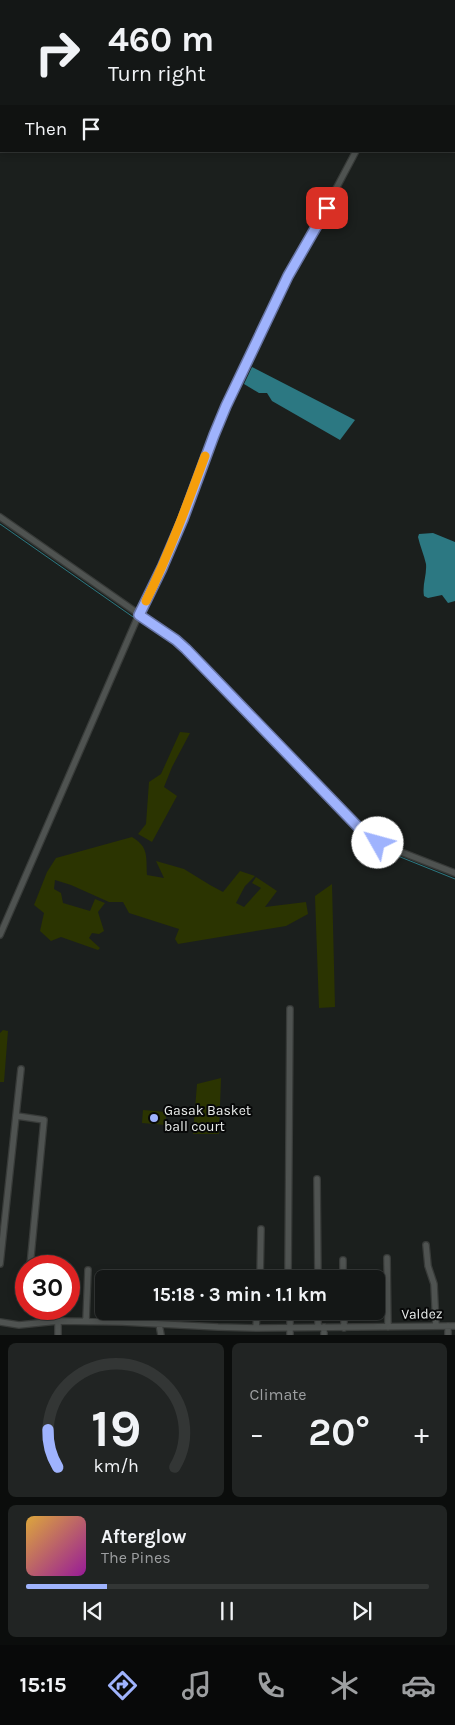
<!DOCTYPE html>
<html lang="en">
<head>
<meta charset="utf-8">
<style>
	:root { --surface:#141716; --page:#212423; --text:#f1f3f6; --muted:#9d9fa1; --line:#333635; --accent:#9fb3fd }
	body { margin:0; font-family:Karla,sans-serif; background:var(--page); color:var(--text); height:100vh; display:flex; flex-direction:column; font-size:19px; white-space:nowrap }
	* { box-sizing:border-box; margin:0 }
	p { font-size:16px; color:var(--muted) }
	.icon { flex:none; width:28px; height:28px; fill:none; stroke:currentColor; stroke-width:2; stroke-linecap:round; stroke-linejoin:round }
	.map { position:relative; height:1335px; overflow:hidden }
	.details { display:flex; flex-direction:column; gap:8px; padding:8px; background:#0b0d0c; flex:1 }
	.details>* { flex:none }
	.banner { position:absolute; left:0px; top:0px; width:455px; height:152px; box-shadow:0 2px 8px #0003,0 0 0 1px var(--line); background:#141716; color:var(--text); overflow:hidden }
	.speed { position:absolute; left:15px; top:1255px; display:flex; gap:10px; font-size:25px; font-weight:700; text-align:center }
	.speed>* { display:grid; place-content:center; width:65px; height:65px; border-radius:50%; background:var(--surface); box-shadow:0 2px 8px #0003,0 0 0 1px var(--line); line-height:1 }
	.speed .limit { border:8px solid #d22; background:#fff; color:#111 }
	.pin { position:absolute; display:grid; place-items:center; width:42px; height:42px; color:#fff; margin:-21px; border-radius:10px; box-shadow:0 2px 8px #0006 }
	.me { position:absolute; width:55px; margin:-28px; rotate:308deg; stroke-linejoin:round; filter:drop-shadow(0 0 4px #0008) }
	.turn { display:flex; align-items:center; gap:18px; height:105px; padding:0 25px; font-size:22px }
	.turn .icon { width:65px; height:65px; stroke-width:2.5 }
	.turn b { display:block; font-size:35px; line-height:42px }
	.then { display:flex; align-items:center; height:48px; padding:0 25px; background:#0003; gap:10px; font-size:19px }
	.big { font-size:38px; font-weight:700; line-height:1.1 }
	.details .widget { flex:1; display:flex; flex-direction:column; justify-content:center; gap:8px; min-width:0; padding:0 18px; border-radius:8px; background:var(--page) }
	.details .dial { align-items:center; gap:0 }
	.dial svg { height:130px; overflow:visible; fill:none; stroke:var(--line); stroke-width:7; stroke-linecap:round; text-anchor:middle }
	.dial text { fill:var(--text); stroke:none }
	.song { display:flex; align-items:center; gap:15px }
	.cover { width:60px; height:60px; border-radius:8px; background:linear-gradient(135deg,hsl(40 70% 55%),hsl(300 70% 35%)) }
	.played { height:5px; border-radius:2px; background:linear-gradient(90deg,var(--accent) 20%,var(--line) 20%) }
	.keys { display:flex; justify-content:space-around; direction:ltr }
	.heat { display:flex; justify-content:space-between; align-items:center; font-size:28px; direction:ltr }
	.details .tiles { flex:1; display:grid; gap:8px; grid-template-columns:1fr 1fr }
	.widget:last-child { grid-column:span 2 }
	.trip { position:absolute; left:95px; top:1270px; width:290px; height:50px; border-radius:8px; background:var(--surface); box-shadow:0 2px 8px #0003,0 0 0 1px var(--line); font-weight:700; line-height:50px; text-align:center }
	.menu { display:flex; height:80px; justify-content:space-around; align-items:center; background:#080909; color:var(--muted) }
	.menu .icon { width:35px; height:35px }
	.menu .selected { color:var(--accent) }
	.menu b { font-size:22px; color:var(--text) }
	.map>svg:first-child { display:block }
</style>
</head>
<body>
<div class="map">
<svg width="455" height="1335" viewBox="0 0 455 1335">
	<rect width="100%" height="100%" fill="#1b1f1d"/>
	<path fill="#2b3401" d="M180 732 190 733 172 767 164 787 177 796 152 842 138 834 146 824 149 782 161 774Z
		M132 837C149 847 146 857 147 875L164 878 156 861 184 869 210 885 223 892 240 871 255 876 245 886 236 903 244 907 261 888 252 883 256 877 277 891 265 907 306 902 308 914 286 926 178 944 175 939 179 929 129 913 123 902H109L71 885 55 880 54 889 61 893 63 903 90 911 95 899 105 903 98 912 104 931 99 934 92 933 89 938 100 948 98 950 61 937 51 941 40 931 44 913 34 905 47 872 56 858Z
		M332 884 335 1007 319 1008 315 896Z
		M3 1030 8 1031 4 1082H0V1033Z
		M221 1078 219 1134H193L197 1084Z
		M143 1110 166 1112V1125L142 1123Z"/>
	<path fill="#2c7882" d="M252 367 355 420 340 440 272 401 267 393H259L244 384Z
		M433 533 455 542V601L448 603 442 595 428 598 424 596C422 585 427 575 426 564 424 555 420 546 418 537L419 534Z"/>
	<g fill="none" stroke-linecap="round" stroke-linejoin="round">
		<path stroke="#2c7882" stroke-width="1" d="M222 1 224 0
			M0 524 136 619
			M139 621 183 651
			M205 674 276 749 373 846 455 879"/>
		<path stroke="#2c7882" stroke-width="5" d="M0 91H1"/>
		<g stroke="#383b39" stroke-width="8">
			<path id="minor" d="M81 1V0
				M214 1 216 0
				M451 1 452 0
				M0 83 1 82
				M0 517 176 640 369 837 378 843 455 873
				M0 935 136 621 162 568 183 519 214 435 226 406 288 276 312 234 356 151
				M17 1116 44 1120 30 1266
				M317 1179 318 1279
				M426 1245 428 1266 434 1284 436 1326
				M387 1258 388 1327
				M343 1260V1279
				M0 1264 21 1069
				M260 1279 261 1229
				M288 1279 290 1009
				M290 1311V1335
				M318 1311V1327
				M344 1311V1328
				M86 1321 88 1270
				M0 1322 19 1325 58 1321 122 1322 218 1327 256 1328 455 1326
				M159 1324 161 1335
				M448 1326V1335
				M324 1327V1335
				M256 1328 257 1311
				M58 1335V1321"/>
		</g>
		<use href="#minor" stroke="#4f5351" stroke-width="5.5"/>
	</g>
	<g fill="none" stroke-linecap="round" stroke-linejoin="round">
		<g stroke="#6774a4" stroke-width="12">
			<path id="route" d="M327 208 288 276 226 406 214 435 183 519 162 568 139 615 176 640 186 649 362 831 378 843"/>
		</g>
		<use href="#route" stroke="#9fb3fd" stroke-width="9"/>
		<path stroke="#f59e0b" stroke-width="9" d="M146 601C169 554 187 505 205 456"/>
	</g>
	<circle fill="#9fb3fd" stroke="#070808" stroke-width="2" cx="154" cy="1118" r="5"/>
	<g text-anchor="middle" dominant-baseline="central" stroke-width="4" stroke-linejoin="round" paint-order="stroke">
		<g font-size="14" fill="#e8ebea" stroke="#070808" text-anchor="start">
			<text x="164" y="1110">Gasak Basket<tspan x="164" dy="16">ball court</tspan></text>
		</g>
		<g font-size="14" fill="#e8ebea" stroke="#070808">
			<text transform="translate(422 1314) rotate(-1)">Valdez</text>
		</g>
	</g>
</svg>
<div class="speed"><div class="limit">30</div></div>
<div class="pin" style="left:327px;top:208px;background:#d93025"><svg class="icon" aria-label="arrive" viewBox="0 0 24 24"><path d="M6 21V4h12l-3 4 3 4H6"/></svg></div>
<svg class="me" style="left:378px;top:843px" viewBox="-20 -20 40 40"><circle r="19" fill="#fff"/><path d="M0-13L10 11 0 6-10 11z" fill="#9fb3fd"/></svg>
<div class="trip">15:18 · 3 min · 1.1 km</div>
<div class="banner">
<div class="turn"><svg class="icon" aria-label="right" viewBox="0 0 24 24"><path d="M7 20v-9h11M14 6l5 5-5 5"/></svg><div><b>460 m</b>Turn right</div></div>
<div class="then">Then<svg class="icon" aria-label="arrive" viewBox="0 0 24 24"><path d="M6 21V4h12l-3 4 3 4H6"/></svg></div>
</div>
</div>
<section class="details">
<div class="tiles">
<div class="widget dial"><svg viewBox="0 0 100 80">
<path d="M14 69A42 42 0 1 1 86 69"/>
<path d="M14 69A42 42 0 0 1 8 46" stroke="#9fb3fd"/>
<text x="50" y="56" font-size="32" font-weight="700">19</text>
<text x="50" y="72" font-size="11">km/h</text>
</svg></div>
<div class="widget"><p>Climate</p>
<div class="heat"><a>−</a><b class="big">20°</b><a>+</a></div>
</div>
<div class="widget">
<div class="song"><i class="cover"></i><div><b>Afterglow</b><p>The Pines</p></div></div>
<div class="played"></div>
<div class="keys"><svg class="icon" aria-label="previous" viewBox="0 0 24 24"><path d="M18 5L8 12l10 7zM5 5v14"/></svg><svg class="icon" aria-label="pause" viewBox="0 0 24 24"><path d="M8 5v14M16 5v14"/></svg><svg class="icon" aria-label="next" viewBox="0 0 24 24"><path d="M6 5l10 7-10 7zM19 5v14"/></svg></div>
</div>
</div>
</section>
<nav class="menu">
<b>15:15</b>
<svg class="icon selected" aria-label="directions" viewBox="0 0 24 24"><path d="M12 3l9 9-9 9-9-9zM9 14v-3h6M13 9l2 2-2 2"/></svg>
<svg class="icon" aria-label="music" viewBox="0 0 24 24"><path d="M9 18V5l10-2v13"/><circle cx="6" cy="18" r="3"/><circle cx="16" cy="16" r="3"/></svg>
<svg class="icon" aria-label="phone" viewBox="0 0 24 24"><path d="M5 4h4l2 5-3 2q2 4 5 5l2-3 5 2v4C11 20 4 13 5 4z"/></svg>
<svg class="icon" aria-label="climate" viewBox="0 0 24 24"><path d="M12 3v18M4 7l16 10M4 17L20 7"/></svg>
<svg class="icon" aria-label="car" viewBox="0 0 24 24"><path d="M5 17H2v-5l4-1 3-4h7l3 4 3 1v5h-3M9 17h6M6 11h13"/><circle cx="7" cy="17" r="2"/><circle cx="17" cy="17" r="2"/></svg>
</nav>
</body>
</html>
